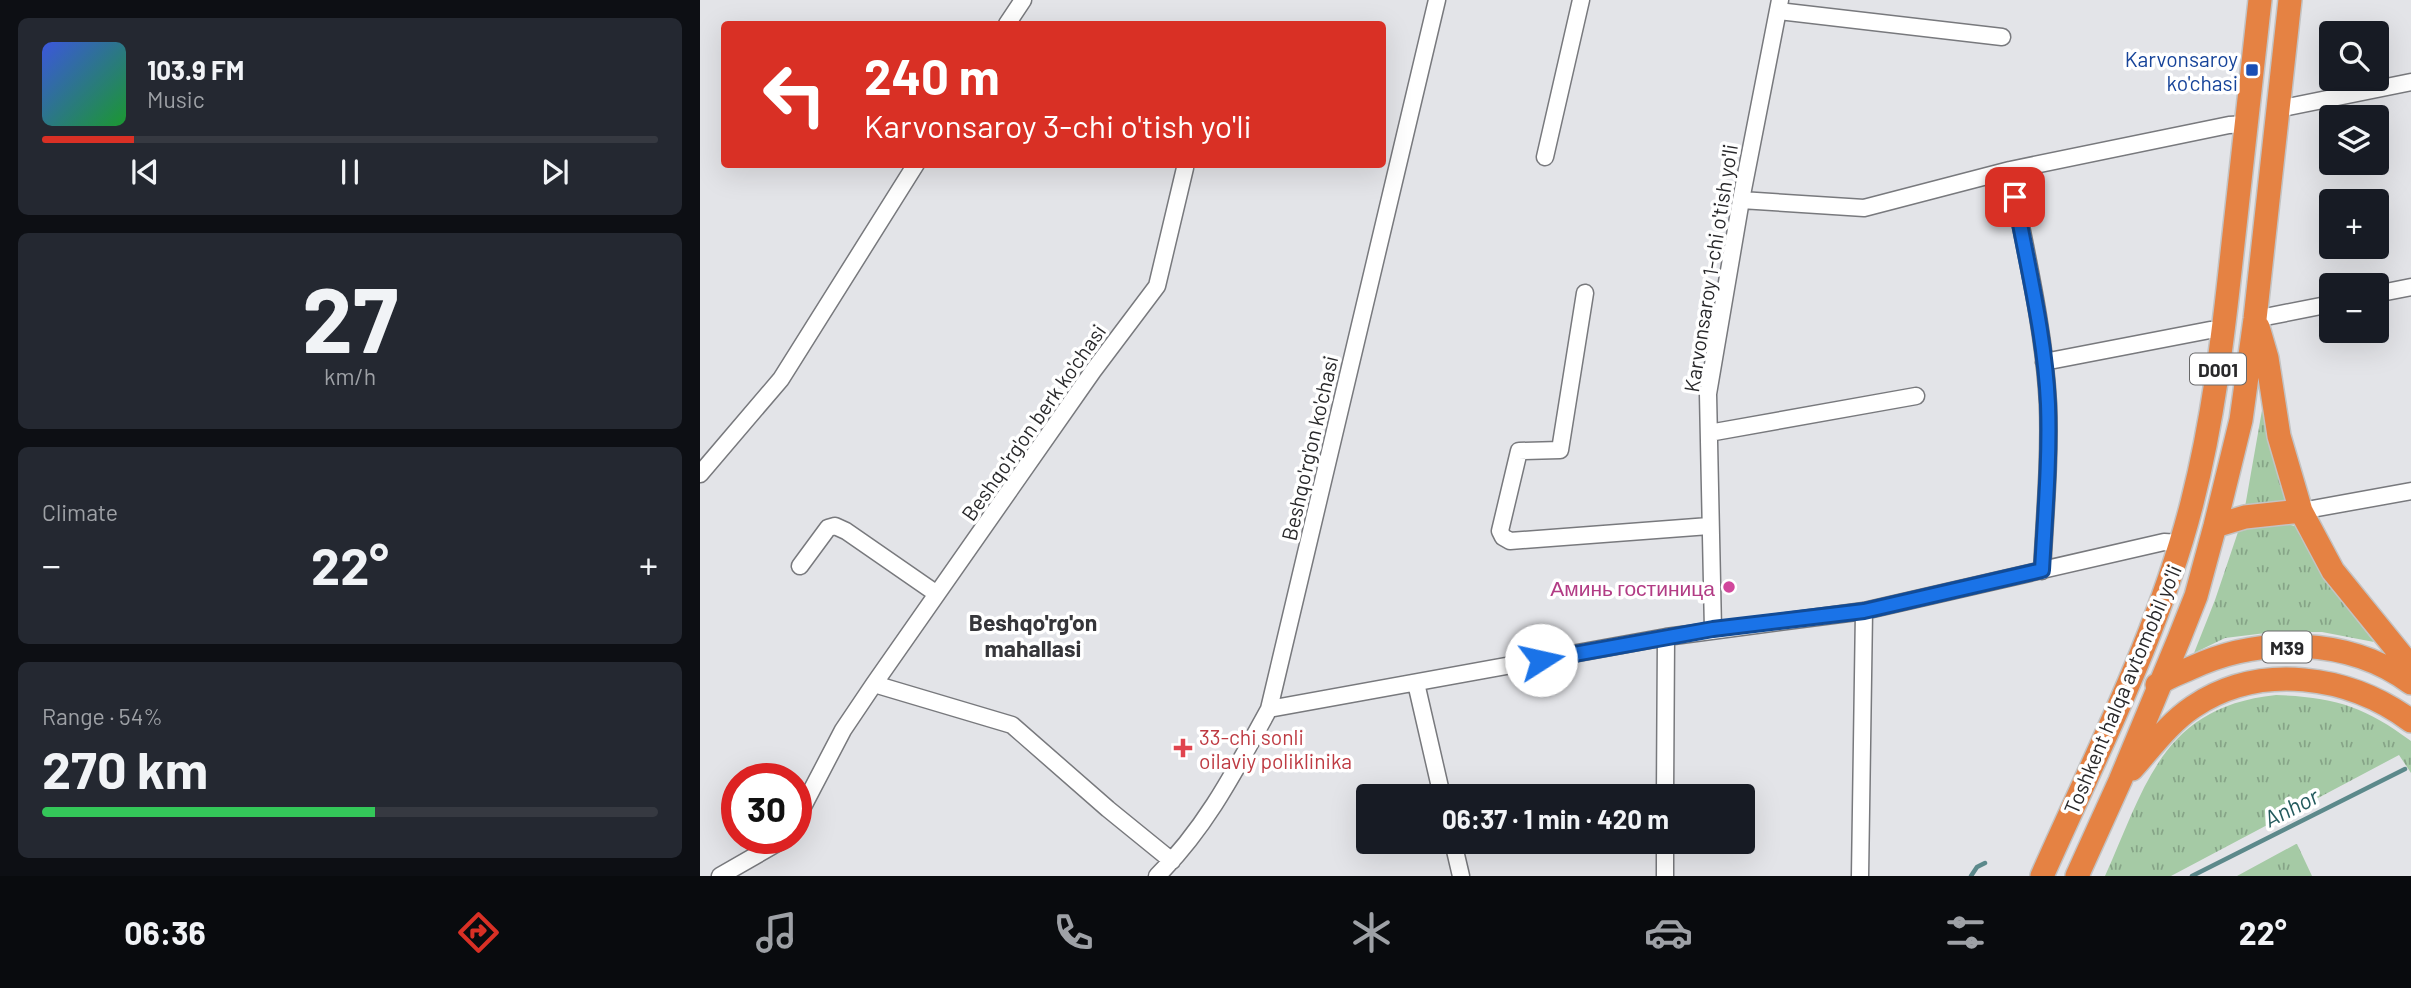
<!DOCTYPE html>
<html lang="en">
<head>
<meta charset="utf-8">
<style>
	:root { --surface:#171b24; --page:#242831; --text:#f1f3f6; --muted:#9ea1a6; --line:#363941; --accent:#d93025 }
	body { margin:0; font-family:Barlow,sans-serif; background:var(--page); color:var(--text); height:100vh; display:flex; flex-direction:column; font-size:26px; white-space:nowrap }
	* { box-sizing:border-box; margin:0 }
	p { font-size:23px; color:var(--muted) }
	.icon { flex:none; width:38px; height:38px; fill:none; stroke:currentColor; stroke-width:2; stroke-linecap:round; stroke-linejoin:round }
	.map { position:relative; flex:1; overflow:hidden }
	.sheet { display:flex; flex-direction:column; gap:18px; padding:18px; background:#0d0f14; width:700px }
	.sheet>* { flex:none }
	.banner { position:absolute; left:21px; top:21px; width:665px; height:147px; border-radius:7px; box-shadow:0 7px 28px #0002; background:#d93025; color:#fff; overflow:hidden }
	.fabs { position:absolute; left:1619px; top:21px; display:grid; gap:14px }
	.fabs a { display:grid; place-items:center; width:70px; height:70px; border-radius:7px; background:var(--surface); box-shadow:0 7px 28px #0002; font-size:35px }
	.speed { position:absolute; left:21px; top:763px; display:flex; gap:14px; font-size:35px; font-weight:700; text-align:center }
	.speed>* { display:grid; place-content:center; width:91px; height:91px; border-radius:50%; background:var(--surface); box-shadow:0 7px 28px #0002; line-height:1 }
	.speed .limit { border:10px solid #d22; background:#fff; color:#111 }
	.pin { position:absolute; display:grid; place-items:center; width:60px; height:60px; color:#fff; margin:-30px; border-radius:14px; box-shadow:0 4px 10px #0006 }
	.me { position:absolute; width:77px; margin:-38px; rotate:80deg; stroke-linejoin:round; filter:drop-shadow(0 0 5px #0008) }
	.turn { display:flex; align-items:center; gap:24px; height:147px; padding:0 28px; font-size:32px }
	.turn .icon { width:91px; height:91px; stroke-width:2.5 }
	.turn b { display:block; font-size:49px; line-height:60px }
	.big { font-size:52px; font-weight:700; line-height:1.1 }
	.sheet .tile { flex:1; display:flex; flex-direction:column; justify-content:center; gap:10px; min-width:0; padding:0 24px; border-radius:10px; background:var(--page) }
	.sheet .dial { align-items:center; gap:0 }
	.dial b { font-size:91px; line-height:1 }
	.song { display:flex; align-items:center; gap:21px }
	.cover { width:84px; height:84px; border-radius:10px; background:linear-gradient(135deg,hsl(230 70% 55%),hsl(130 70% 35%)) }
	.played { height:7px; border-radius:4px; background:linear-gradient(90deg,var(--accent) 15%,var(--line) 15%) }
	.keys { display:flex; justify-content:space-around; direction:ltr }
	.heat { display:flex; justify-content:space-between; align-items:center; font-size:38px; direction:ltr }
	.charge { height:10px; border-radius:5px; background:linear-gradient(90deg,#34c759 54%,var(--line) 0) }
	.trip { position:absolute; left:656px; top:784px; width:399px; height:70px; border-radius:7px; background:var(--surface); box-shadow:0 7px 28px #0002; font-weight:700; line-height:70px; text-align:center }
	.tabs { display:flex; height:112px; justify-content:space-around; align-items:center; background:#090b0e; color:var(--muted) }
	.tabs .icon { width:49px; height:49px }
	.tabs .selected { color:var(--accent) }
	.tabs b { font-size:32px; color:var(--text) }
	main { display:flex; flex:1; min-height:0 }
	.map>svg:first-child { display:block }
</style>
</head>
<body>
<main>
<section class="sheet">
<div class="tile">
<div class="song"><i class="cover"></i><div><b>103.9 FM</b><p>Music</p></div></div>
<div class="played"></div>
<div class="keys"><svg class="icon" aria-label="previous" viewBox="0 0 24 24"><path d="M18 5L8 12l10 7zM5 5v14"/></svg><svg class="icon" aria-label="pause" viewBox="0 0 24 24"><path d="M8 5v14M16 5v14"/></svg><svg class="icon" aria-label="next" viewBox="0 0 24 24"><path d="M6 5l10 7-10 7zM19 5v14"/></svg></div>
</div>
<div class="tile dial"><b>27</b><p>km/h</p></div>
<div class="tile"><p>Climate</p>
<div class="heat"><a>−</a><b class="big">22°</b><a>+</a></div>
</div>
<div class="tile"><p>Range · 54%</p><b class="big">270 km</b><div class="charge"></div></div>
</section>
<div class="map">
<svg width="1711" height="876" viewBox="0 0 1711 876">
	<defs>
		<pattern id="grass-tufts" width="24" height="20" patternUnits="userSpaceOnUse" patternTransform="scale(1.75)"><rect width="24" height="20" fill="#a5caa5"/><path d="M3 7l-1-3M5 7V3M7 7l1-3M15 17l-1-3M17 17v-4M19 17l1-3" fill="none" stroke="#86a487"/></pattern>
	</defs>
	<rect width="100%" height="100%" fill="#e3e4e8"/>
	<path fill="url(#grass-tufts)" d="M1564 399 1573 458 1586 501 1545 507Z
		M1576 522 1595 526 1630 586 1674 642 1622 632H1574L1525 638 1494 653 1515 600 1539 529Z
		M1576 695C1634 697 1664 706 1711 741V773L1699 755 1471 876H1405C1446 785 1462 707 1576 695Z
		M1597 844 1612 876H1537L1596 844Z"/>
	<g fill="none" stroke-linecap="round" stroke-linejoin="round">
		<path stroke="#5c898b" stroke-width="4.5" d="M1271 876 1277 867 1285 863
			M1492 876 1705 769"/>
		<g stroke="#78797d" stroke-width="19">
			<path id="minor" d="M1078 11 1302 37
				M307 24 323 0
				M1578 109 1711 82
				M845 157 881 0
				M1310 170C1324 246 1344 326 1348 404 1350 459 1345 515 1342 571
				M1041 200 1164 208 1310 170 1529 125 1547 124
				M885 293 860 450 819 451 800 531 803 537 810 541 1009 526
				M1676 294 1711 287
				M1555 319 1631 304
				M1344 362 1510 330H1524
				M1009 433 1216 396
				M0 474 81 379 216 164
				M1601 511 1711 491
				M100 566 128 528 135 526 146 531 237 594
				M1013 630 1008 394 1041 200 1080 0
				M716 683 742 796
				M174 684 312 725 408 809 472 861
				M569 709 966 637 1164 611 1464 542 1482 543
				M965 796 966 637
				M96 820 143 730 174 684 393 371 457 286 485 168
				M753 842 761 876
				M20 876 86 838
				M457 876C506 828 536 769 569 709L737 0
				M965 876V842
				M1160 876 1164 611"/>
		</g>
		<g stroke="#c3c3c3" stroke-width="26">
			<path id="highway" d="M1558 327 1567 358 1579 436 1601 511 1633 571 1711 667
				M1515 526 1545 517 1601 511
				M1457 685C1467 677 1480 673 1491 668 1559 636 1649 637 1711 683
				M1432 769C1451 748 1469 723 1493 707 1560 662 1649 675 1711 721
				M1342 876C1396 754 1459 633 1492 503 1513 421 1523 337 1532 253 1542 168 1551 84 1560 0
				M1377 876 1420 781 1479 639 1496 596 1515 526 1541 420 1555 319 1590 0"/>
		</g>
		<use href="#minor" stroke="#fff" stroke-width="16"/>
		<use href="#highway" stroke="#e58243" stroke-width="23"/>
	</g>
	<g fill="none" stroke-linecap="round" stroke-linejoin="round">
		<g stroke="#114b97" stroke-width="18">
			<path id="route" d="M841 660 1013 629 1164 611 1342 570C1345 515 1350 459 1348 404 1345 335 1327 265 1315 197"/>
		</g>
		<use href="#route" stroke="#1a73e8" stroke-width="12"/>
	</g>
	<rect fill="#1a4fb4" stroke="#fff" stroke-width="2.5" x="1545" y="63" width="14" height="14" rx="3.5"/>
	<circle fill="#d1479c" stroke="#fff" stroke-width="2.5" cx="1029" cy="587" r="7"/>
	<path fill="#e0444e" stroke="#fff" stroke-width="2.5" d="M479.5 737.5h7v7h7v7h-7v7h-7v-7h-7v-7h7z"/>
	<g text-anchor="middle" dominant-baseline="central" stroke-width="7" stroke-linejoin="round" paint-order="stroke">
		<g fill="#fff" stroke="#68686a" stroke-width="2">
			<rect x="1490" y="353.5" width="56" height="31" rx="5"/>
			<rect x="1562.5" y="631.5" width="49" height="31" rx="5"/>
		</g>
		<g font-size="19" font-weight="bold" fill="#28282a">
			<text x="1518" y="369">D001</text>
			<text x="1587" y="647">M39</text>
		</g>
		<g font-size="21" fill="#164399" stroke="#fff" text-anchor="end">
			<text x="1538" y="58">Karvonsaroy<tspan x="1538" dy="24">ko'chasi</tspan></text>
		</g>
		<g font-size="21" fill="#28282a" stroke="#fff">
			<text transform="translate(1010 268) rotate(-81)">Karvonsaroy 1-chi o'tish yo'li</text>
			<text transform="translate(333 422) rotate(-55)">Beshqo'rg'on berk ko'chasi</text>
			<text transform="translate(609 448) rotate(-77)">Beshqo'rg'on ko'chasi</text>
			<text transform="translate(1422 689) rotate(-67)">Toshkent halqa avtomobil yo'li</text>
		</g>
		<g font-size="21" fill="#b23c85" stroke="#fff" text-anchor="end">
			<text x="1015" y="587">Аминь гостиница</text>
		</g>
		<g font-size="21" fill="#be3a42" stroke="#fff" text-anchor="start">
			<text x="499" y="736">33-chi sonli<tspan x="499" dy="24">oilaviy poliklinika</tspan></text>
		</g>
		<g font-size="23" font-weight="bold" fill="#36363a" stroke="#fff">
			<text x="333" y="622">Beshqo'rg'on<tspan x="333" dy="26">mahallasi</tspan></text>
		</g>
		<g font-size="23" font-style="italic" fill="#235a5d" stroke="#fff">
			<text transform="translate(1591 807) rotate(-27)">Anhor</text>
		</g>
	</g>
</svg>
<div class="fabs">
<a><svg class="icon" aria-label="search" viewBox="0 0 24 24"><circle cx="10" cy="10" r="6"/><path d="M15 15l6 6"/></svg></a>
<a><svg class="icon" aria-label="layers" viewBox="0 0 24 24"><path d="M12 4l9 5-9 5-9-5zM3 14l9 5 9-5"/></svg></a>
<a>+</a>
<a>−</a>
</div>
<div class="speed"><div class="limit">30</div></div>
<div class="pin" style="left:1315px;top:197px;background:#d93025"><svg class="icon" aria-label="arrive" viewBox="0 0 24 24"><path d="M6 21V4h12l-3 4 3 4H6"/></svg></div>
<svg class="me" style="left:841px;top:660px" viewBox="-20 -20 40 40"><circle r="19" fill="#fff"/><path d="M0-13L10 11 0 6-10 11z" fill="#1a73e8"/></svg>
<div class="trip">06:37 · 1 min · 420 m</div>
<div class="banner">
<div class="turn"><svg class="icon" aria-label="left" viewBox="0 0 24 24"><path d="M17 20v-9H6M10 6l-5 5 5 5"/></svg><div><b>240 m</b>Karvonsaroy 3-chi o'tish yo'li</div></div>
</div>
</div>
</main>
<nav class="tabs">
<b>06:36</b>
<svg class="icon selected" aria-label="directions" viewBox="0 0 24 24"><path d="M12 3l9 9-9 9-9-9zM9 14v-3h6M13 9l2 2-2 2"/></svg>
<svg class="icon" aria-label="music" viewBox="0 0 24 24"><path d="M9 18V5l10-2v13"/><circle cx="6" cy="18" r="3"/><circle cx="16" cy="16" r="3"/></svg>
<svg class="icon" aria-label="phone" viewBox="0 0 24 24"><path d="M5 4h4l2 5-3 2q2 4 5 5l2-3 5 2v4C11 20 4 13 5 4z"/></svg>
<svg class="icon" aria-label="climate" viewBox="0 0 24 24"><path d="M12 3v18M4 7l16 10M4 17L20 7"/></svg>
<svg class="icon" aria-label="car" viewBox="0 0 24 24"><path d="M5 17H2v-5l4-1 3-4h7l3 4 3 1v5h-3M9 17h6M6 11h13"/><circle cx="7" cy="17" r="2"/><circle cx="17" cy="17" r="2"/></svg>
<svg class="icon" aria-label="filters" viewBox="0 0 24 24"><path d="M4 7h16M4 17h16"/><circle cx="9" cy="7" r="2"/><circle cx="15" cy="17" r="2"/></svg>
<b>22°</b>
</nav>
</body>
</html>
